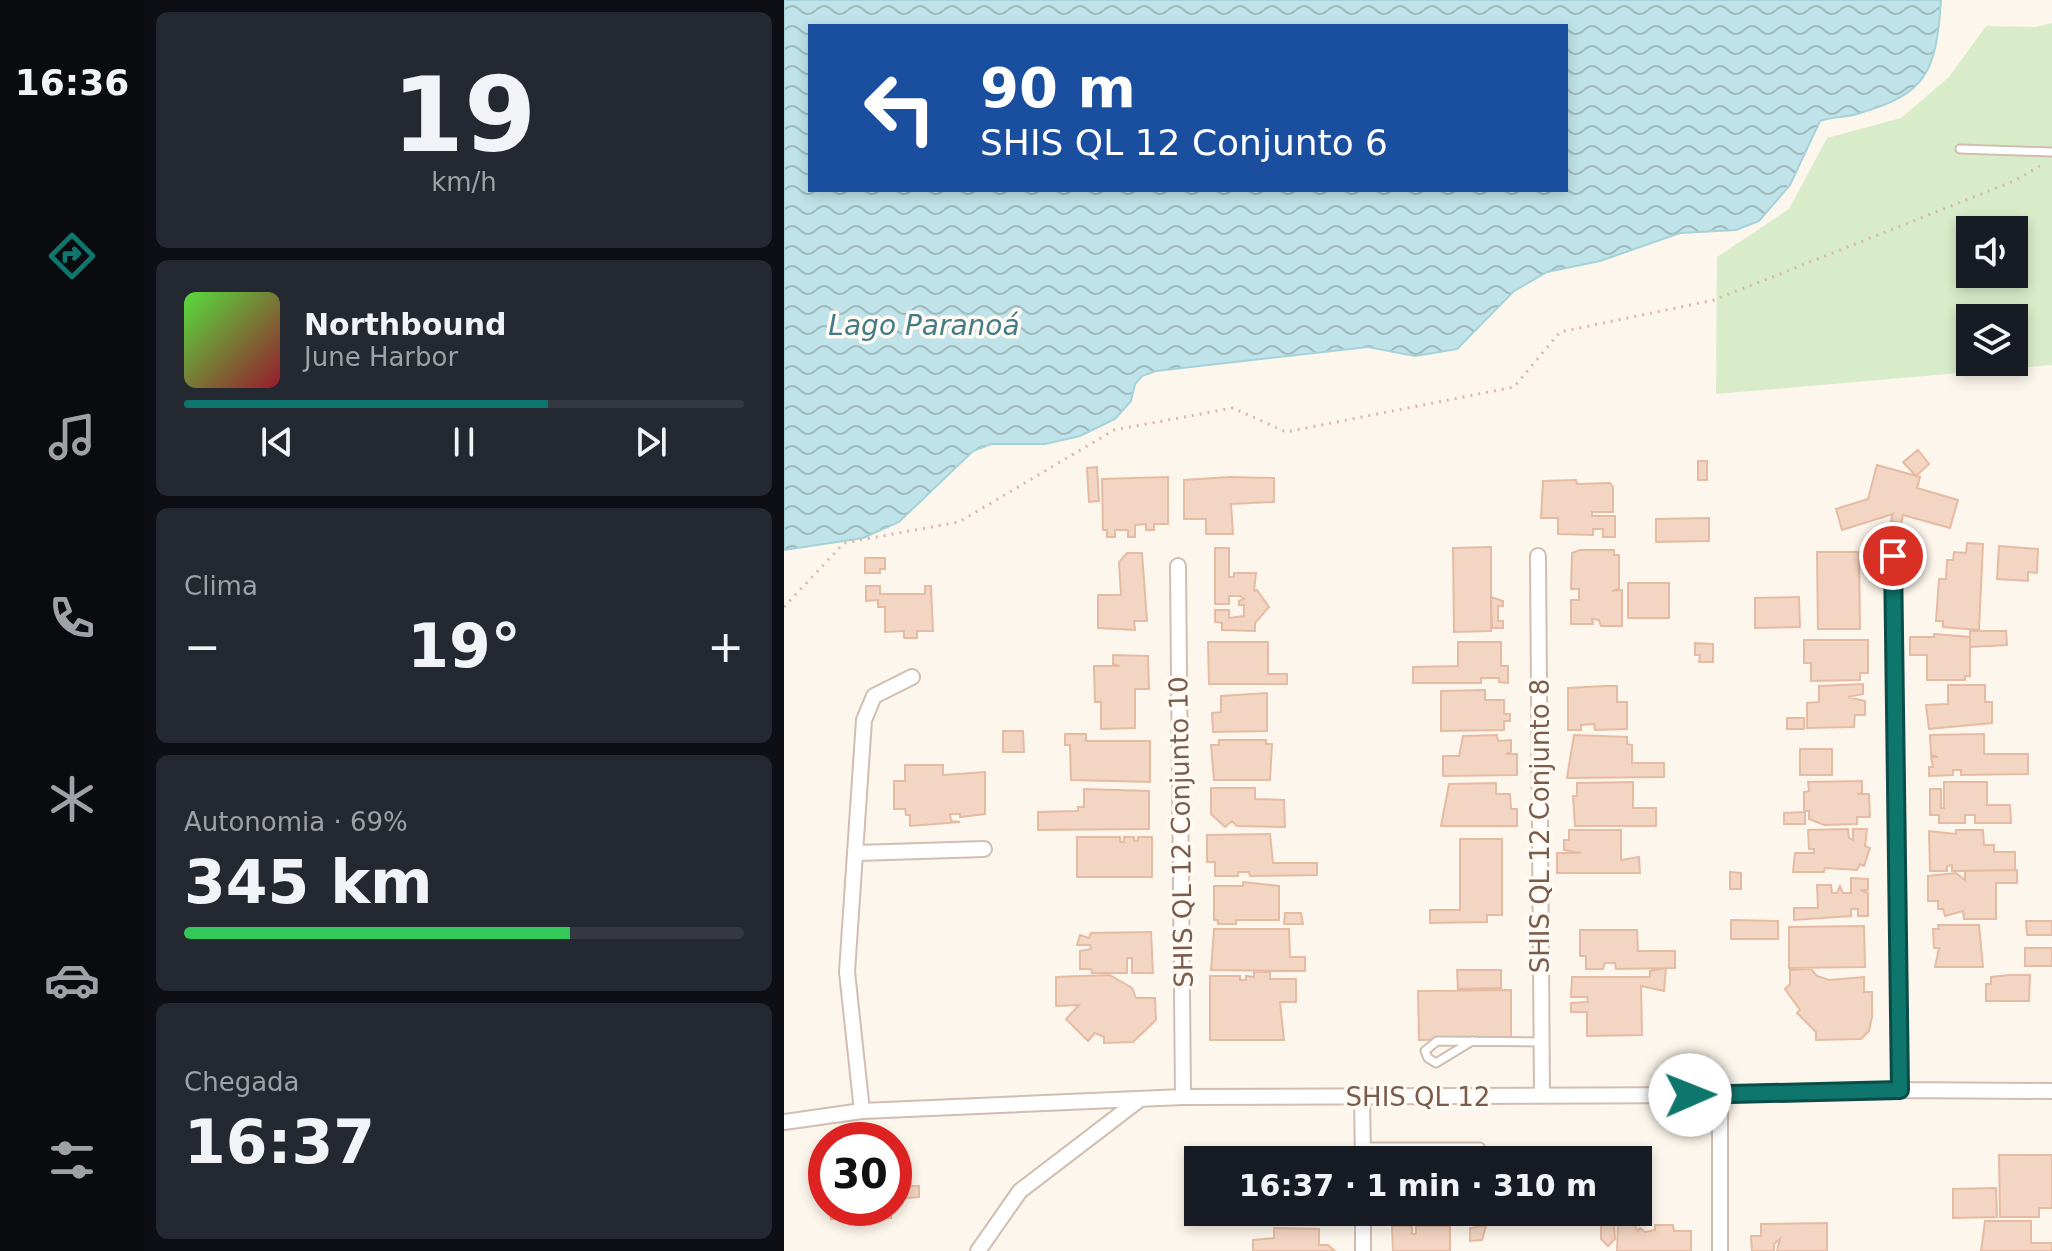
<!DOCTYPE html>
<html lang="pt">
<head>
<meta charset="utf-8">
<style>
	:root { --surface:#171b24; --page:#242831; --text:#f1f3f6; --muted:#9ea1a6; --line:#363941; --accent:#0f766e }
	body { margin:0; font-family:"DejaVu Sans",sans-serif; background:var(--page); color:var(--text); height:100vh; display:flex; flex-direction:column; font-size:30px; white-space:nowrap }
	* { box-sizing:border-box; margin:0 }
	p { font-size:26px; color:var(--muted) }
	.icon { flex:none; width:44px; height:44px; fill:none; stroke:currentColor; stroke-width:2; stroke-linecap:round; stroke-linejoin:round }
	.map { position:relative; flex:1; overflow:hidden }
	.details { display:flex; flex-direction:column; gap:12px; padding:12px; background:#0d0f14; width:640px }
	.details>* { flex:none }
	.hud { position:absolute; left:24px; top:24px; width:760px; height:168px; border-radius:0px; box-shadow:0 4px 12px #0003; background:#1a4fa0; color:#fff; overflow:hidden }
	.fabs { position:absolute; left:1172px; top:216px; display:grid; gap:16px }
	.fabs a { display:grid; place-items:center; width:72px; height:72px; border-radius:0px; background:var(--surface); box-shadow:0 4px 12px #0003; font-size:40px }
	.speed { position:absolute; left:24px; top:1122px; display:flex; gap:16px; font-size:40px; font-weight:700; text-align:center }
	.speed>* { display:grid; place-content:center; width:104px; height:104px; border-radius:50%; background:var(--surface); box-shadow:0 4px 12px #0003; line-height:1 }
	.speed .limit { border:12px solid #d22; background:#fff; color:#111 }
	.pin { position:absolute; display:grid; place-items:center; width:68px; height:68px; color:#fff; margin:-34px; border:4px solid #fff; border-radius:50%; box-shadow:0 2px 8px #0007 }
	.me { position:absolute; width:88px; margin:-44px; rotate:89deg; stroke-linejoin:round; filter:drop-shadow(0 0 6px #0008) }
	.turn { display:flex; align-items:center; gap:28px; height:168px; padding:0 40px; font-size:36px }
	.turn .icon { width:104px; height:104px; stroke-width:2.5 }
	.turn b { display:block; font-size:56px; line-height:68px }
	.big { font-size:60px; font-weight:800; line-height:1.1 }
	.details .card { flex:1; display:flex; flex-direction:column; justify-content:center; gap:12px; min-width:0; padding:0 28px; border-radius:12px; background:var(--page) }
	.details .dial { align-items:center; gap:0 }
	.dial b { font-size:104px; line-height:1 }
	.song { display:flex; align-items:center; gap:24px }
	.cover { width:96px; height:96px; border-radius:12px; background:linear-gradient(135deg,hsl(110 70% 55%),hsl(350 70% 35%)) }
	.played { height:8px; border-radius:4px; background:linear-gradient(90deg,var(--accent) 65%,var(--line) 65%) }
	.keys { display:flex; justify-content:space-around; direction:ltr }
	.heat { display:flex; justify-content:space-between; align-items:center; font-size:44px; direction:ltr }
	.charge { height:12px; border-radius:6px; background:linear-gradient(90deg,#34c759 69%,var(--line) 0) }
	.trip { position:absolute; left:400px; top:1146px; width:468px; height:80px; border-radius:0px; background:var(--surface); box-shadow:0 4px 12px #0003; font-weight:800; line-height:80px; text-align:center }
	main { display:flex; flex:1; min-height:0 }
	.tabs { display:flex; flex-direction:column; width:144px; justify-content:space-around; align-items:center; background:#090b0e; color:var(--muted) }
	.tabs .icon { width:56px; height:56px }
	.tabs .selected { color:var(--accent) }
	.tabs b { font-size:36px; color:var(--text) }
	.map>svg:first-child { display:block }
</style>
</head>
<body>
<main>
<nav class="tabs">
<b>16:36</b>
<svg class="icon selected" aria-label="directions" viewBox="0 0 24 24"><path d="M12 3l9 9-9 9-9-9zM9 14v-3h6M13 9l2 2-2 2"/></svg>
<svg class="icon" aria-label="music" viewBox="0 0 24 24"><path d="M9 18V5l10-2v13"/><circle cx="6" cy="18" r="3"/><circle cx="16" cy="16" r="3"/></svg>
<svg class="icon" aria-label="phone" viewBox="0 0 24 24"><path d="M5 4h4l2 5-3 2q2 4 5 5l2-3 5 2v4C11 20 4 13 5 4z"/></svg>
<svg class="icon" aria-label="climate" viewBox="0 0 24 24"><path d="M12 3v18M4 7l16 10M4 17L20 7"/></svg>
<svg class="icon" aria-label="car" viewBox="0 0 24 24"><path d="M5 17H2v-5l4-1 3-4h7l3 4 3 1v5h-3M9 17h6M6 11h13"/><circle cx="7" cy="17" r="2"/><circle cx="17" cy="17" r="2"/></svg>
<svg class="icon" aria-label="filters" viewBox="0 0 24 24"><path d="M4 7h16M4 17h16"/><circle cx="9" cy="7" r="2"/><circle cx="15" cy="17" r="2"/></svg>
</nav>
<section class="details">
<div class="card dial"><b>19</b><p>km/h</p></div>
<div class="card">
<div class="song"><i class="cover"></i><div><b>Northbound</b><p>June Harbor</p></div></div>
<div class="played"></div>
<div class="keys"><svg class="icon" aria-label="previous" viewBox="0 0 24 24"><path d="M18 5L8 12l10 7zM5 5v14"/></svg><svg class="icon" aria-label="pause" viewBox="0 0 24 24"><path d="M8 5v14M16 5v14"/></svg><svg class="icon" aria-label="next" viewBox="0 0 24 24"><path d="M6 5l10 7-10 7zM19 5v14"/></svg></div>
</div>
<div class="card"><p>Clima</p>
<div class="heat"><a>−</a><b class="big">19°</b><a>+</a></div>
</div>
<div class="card"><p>Autonomia · 69%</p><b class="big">345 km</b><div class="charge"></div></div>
<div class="card"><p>Chegada</p><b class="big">16:37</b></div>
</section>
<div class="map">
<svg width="1268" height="1251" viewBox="0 0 1268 1251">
	<defs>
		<pattern id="water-waves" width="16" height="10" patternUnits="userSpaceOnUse" patternTransform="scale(2)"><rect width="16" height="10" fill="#bfe3e8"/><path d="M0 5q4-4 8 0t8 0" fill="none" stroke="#a0bbbe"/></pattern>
	</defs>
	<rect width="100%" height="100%" fill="#fdf6ec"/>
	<path fill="#d8ecc9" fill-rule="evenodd" d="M1268 23V365L932 394 933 257 1005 209 1043 138 1117 118 1165 77 1202 26 1252 27ZM1186 230H1230V274H1186ZM1186 318H1230V362H1186Z"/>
	<path fill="url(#water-waves)" stroke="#a5d3da" stroke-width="2" fill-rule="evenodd" d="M0 0H1157C1152 71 1144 94 1073 114 1060 118 1048 116 1036 121L1006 185 975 221 952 230 896 233 816 261 763 272 730 291 673 349 631 356 584 347 372 371 358 376 351 384 347 401 331 419 296 436 261 444H207L189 451 115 522 79 538 0 550ZM26 26H782V190H26Z"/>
	<path fill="#f3d5c3" stroke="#e6bba3" stroke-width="2" d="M1134 450 1145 464 1132 476 1119 462Z
		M914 461H923V480H914Z
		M1093 465 1136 477 1133 488 1174 500 1166 528 1119 515 1117 524 1107 521 1109 514 1058 530 1052 509 1084 499Z
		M313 467 315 501 305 502 303 468Z
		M384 477V524H370V530H362V524L351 525V537H344V530H331V537H323V530H319L318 479Z
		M446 477 490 478V502L447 504 449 534H422V519H400V480Z
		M792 480 793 484 826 483 829 487V512H808V516H831V537H819V529H809V535L774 534V518H757L759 481Z
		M925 518V541L872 542V519Z
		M1183 543 1199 544 1195 630 1159 627V621H1152L1155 579H1162L1163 560H1169L1170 552 1182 553Z
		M1215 546 1254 549 1253 573 1244 572V581L1213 579Z
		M707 547V631L670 632 669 548Z
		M431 548H445V577H450V573H472L470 591 473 590 485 607 471 623V631L438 630V623L431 622V610H445V618L460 616V605H455V601L460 599 456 596H445V604H431Z
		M796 550H830V555H835V589L828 591 838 590V626H817L815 620 808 619 809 624H787V600H795V589H787L788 553Z
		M1033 552H1075L1076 629H1034Z
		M343 553H358L363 621H350L351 630 314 628V595H337L335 562Z
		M81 558H101V569H96V573H81Z
		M844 583H885V618H844Z
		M82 586H96V594H141V586H147L149 631H133V638H120V631L101 632V607H94V600L82 601Z
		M707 597 719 601V606H714V621H719V628H708Z
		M1015 597 1016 627 971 628V598Z
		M1186 631H1222L1223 645 1186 647Z
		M1150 634 1186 637V676H1181V680H1143V655H1126V637H1150Z
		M1020 640H1084V673H1076V680L1027 681V663H1020Z
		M424 642H484V674H503V684H425Z
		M674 642H717V666H724V683L715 682V678H697V683H629V667L674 666Z
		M911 643 929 644V662H915L916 655H911Z
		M329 655 364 656 365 689H351V728L317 729V702H311L310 666H336L329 664Z
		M1079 684V694L1064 697 1081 701V715H1071L1070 727 1023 728V703L1035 702V686Z
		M1164 685H1201V702H1208V723L1145 729 1142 705 1164 704Z
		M821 686H833V702H843V729L811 730 810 724 797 725V730H784V688Z
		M701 690V700H720V714H726V721H720V730L657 731V691Z
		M483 693V731L429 732 428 713 437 712V696Z
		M1003 718H1020V729H1003Z
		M219 731H239L240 752H219Z
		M281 734H302V741H366V782L287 780 286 745H281Z
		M1200 734V754H1244V774L1177 775V770H1169V775L1145 776V767H1149L1147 757H1154L1147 755 1146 735Z
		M713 735 714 741 727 740V752L722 754H733V775L659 776V756H675L679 736Z
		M790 735 843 737V744L848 745V763H880V777L783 778Z
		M435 740H482V744H488L486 780H430L427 745H435Z
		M1016 749H1048V775H1016Z
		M121 765H159V775L201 772V814L176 817V814H166L167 821 176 822 126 826V815H122L121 809H110V781H121Z
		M1078 781V793L1073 794H1085L1086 817H1073V824L1040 825 1025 819V811H1020V792L1025 791 1024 782Z
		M849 782V808H872V826H791L789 796H793V783Z
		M1160 782H1203V805H1226L1227 823H1191V815H1181V823H1155V815H1146V789H1157V808H1160Z
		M712 783V794H726L727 809H733V826H657L665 784Z
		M427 788H471V799L500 800 501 827 453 826 448 821 441 827 427 814Z
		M300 789 365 791V829L254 830V812L294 811V807H300Z
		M1021 812V824H1000V813Z
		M1064 829 1065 838 1069 840V829H1083L1081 846 1086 848 1080 866 1076 864 1073 870 1041 868 1040 872H1009L1011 853H1030V849H1025L1024 830Z
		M785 830H837V860L855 857 856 873H773V853H797L780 850V840H785Z
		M1172 830H1199L1200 845H1210V852H1231V870L1168 871V865L1163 866V871H1146L1145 831 1172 834Z
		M486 834 489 863H533V875L466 876 465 872H454V876H431V862H423V835Z
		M293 837H336V842H340V837H350V841H354V837H368V877H293Z
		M676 839H718V915H703V922L646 923V910H676Z
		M1233 870V883H1212V919H1180L1179 911 1161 916 1159 909H1154V901H1144V876L1172 873 1181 880V871Z
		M946 872 957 873V889H946Z
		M1067 878 1084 879V890H1076L1084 893V916H1074V909H1067V916L1010 920V908H1034L1033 885H1047L1048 893H1053L1056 886 1059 893H1067Z
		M459 882 495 886V920H452V924H434V920H430V886H459Z
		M501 913H517L519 924H500Z
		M947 920 994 921V939H947Z
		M1242 921H1268V935H1243Z
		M1154 925H1195L1199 967H1151L1155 948H1150L1149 929H1155Z
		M1080 926 1081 967 1005 968V927Z
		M430 929H505L506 957H521V971L427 970Z
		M796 930H853L854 951H891V968L832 969 831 963H821L819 969H802V956H796Z
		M367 932 369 973H348V958H343V973H308L307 969H296V951L307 949 306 945H293L296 935 305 938 307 933Z
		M1241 948H1268V966H1241Z
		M882 968 880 991 857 986 858 1035 803 1036V1012H787V1003L804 1002 803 997H787L788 977H866V971Z
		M1027 969 1033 976 1045 980 1080 977V992H1088V1017L1085 1031 1077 1039 1032 1040V1032L1013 1013 1016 1010 1001 989 1006 984V970Z
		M673 970H717V988L674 989Z
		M470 972H486V979H512V1002H496L500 1040H426V976H456V980H462V976L470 977Z
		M326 975 348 988 352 998H371L372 1020 349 1042 320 1043V1037L311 1033 304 1041 282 1019 295 1005 272 1006V977Z
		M1226 975H1246L1245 1001H1202V984H1207V977Z
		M727 990V1038L635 1040 634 991Z
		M1215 1155H1268V1208H1255V1217H1216Z
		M606 1158H673L704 1160H606Z
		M110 1165H114V1170H121V1186H135V1197L110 1199Z
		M1212 1188 1213 1217 1169 1218V1189Z
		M47 1208H107V1218L47 1219Z
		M489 1212H551V1222H489Z
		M607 1212H691V1222L607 1223Z
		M1201 1221H1247V1243H1268V1251H1197Z
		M1043 1223V1251H993L996 1239 990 1244V1251H968L967 1236H977V1224Z
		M817 1225H830L831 1239 824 1246 817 1239Z
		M834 1225H850L854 1231 856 1228 861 1232 871 1230V1225H889L890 1231H907V1251H833Z
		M608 1226H628V1234H632V1226H666V1251H609Z
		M697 1226H702L698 1240 686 1241V1228Z
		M490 1228 535 1229V1245H544L551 1251H469V1240L490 1238Z"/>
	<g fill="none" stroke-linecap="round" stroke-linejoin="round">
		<g stroke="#d1beb0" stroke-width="11">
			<path id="lane" d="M1176 149 1268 152
				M688 1041 652 1063 644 1058 641 1051 653 1041 758 1042
				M579 1147H696"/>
		</g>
		<g stroke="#d1beb0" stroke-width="18">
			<path id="street" d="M754 556 758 1096
				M1109 556 1116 1090
				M394 566 399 1097
				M73 853 200 849
				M578 1097 579 1160
				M78 1111 63 972 80 720 90 696 128 677
				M0 1122 78 1111 399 1097 936 1095 1116 1090 1268 1091
				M579 1212V1251
				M194 1251 236 1191 355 1100
				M936 1251V1095"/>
		</g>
		<path stroke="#d9b8a5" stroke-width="3" stroke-dasharray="2 6" stroke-linecap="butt" d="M0 607 60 543 175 522 330 430 449 408 502 432 730 387 776 332 930 300 1230 181 1261 163"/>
		<use href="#lane" stroke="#fff" stroke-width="7"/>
		<use href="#street" stroke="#fff" stroke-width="14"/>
	</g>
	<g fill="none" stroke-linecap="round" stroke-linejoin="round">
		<g stroke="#0a4d48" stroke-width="20">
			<path id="route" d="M906 1095 1116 1090 1109 556"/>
		</g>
		<use href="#route" stroke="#0f766e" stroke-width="14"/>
	</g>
	<g text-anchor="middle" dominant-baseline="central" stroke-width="7" stroke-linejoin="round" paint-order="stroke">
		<g font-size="26" fill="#7a5c4d" stroke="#fffaf3">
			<text transform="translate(756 826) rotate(-90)">SHIS QL 12 Conjunto 8</text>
			<text transform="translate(397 832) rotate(-91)">SHIS QL 12 Conjunto 10</text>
			<text x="634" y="1097">SHIS QL 12</text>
		</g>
		<g font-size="28" font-style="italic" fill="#437c86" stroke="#fffaf3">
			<text x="140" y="325">Lago Paranoá</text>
		</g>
	</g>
</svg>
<div class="fabs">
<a><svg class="icon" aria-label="sound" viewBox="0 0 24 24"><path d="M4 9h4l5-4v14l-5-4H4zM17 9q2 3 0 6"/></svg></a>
<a><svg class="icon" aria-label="layers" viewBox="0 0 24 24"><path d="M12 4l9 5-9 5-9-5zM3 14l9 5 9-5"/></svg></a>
</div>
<div class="speed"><div class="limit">30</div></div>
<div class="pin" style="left:1109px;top:556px;background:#d93025"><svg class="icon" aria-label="arrive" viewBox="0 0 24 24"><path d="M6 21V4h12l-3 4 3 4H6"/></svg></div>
<svg class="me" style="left:906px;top:1095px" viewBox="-20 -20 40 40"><circle r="19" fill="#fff"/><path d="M0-13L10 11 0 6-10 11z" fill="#0f766e"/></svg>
<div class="trip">16:37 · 1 min · 310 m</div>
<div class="hud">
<div class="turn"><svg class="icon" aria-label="left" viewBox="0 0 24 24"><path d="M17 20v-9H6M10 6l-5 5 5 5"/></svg><div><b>90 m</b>SHIS QL 12 Conjunto 6</div></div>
</div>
</div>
</main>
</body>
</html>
